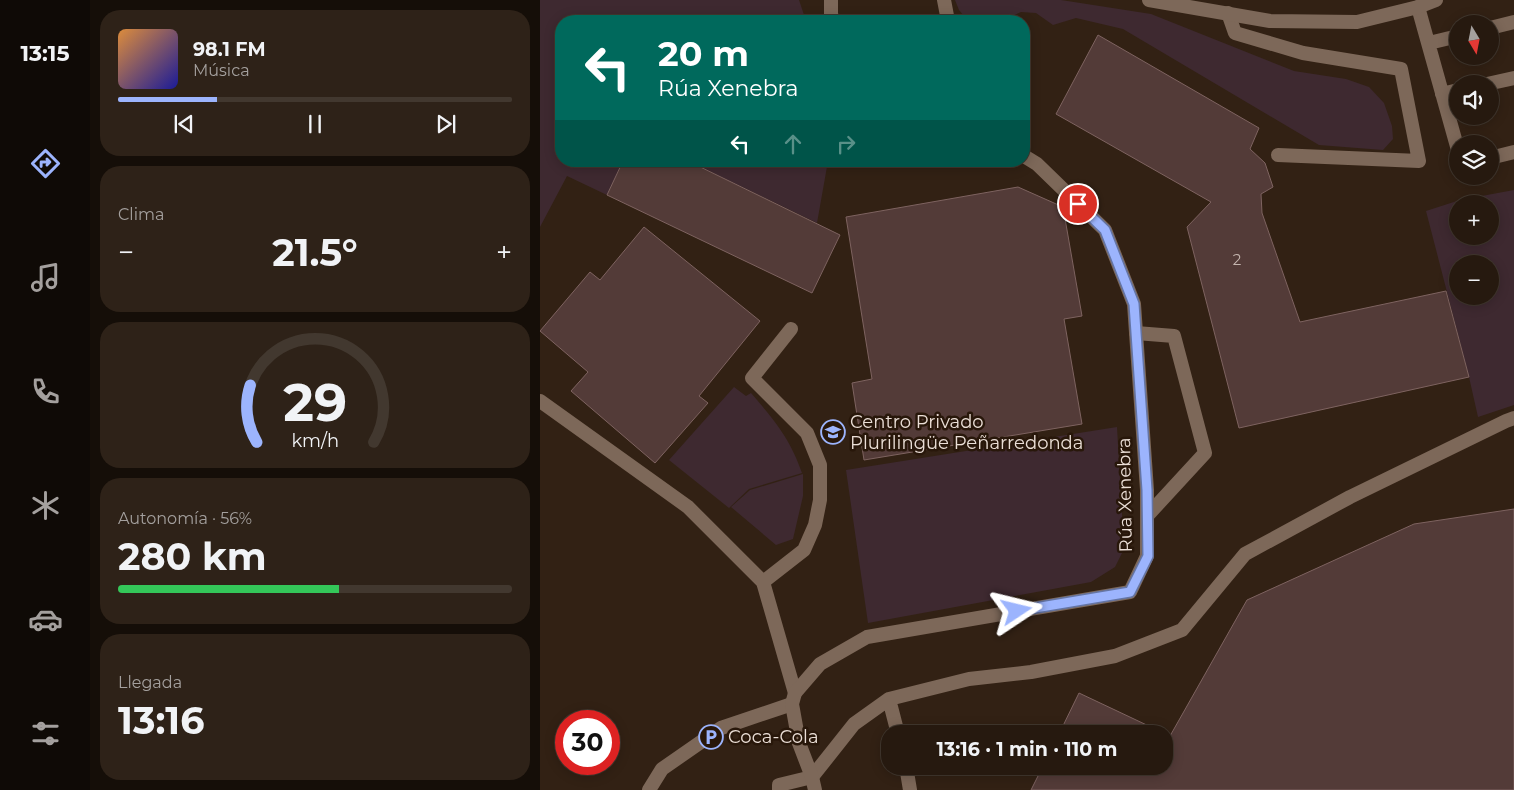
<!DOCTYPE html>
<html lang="es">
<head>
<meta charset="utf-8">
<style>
	:root { --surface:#26190f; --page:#2e2218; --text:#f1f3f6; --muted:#a4a09e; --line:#42382f; --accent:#9cb4fd }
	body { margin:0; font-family:Montserrat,sans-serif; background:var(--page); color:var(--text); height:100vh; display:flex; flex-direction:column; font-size:19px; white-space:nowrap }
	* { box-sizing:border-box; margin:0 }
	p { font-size:16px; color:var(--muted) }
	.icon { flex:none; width:28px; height:28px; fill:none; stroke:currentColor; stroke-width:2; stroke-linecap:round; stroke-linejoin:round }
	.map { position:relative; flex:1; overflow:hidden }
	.drawer { display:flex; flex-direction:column; gap:10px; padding:10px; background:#150e08; width:450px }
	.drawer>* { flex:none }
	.top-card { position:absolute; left:15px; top:15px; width:475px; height:152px; border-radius:20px; box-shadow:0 2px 12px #0003,0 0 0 1px var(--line); background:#00695c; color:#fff; overflow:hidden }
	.needle { width:32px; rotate:170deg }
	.fabs { position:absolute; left:909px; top:15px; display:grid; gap:10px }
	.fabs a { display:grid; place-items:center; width:50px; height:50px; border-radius:50%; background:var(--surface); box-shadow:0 2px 12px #0003,0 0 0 1px var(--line); font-size:25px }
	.speed { position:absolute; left:15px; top:710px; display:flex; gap:10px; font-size:25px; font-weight:700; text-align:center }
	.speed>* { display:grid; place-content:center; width:65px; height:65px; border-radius:50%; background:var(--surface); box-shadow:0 2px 12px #0003,0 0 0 1px var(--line); line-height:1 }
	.speed .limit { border:8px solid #d22; background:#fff; color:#111 }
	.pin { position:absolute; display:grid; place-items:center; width:42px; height:42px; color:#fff; margin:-21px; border:2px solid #fff; border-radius:50%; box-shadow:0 1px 5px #0007 }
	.me { position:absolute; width:55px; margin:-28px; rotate:80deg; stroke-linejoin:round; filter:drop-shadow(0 0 4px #0008) }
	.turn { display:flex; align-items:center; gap:18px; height:105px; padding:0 20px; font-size:22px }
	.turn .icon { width:65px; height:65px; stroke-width:2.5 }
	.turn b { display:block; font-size:35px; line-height:42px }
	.lanes { display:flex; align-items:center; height:48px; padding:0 20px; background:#0003; justify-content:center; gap:25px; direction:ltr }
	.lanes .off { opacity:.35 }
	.big { font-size:38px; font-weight:700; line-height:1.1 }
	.drawer .widget { flex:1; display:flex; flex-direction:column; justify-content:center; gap:8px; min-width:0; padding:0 18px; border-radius:20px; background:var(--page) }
	.drawer .dial { align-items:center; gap:0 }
	.dial svg { height:130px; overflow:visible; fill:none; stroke:var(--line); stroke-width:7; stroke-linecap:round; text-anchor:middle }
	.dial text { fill:var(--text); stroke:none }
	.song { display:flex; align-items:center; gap:15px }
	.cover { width:60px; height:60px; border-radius:8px; background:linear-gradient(135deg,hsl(30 70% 55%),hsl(240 70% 35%)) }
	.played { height:5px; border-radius:2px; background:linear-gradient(90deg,var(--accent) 25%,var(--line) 25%) }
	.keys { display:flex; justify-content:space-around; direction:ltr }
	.heat { display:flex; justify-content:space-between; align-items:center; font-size:28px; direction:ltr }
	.charge { height:8px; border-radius:4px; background:linear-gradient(90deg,#34c759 56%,var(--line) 0) }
	.trip { position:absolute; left:341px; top:725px; width:292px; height:50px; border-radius:20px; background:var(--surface); box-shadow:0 2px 12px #0003,0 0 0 1px var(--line); font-weight:700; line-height:50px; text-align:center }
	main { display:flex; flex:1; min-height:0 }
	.tab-bar { display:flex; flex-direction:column; width:90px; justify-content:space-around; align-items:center; background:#0f0a06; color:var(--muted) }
	.tab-bar .icon { width:35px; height:35px }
	.tab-bar .on { color:var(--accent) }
	.tab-bar b { font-size:22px; color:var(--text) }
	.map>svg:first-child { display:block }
</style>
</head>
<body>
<main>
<nav class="tab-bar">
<b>13:15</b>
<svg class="icon on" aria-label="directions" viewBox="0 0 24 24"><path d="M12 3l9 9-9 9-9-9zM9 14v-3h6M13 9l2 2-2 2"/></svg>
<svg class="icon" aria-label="music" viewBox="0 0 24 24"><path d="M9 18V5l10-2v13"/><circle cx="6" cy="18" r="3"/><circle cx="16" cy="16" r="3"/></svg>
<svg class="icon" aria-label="phone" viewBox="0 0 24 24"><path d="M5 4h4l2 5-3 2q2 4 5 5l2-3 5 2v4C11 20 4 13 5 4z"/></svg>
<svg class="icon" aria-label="climate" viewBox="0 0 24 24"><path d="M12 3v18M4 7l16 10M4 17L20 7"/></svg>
<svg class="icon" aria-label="car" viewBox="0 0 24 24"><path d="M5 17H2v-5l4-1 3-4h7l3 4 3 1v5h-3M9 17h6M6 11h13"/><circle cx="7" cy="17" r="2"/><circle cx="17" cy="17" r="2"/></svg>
<svg class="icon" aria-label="filters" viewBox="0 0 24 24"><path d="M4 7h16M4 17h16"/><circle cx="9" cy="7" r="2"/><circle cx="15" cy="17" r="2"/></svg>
</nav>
<section class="drawer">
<div class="widget">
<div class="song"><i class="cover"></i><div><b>98.1 FM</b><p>Música</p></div></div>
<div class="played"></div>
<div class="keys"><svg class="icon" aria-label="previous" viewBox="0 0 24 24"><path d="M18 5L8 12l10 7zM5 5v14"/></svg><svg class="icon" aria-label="pause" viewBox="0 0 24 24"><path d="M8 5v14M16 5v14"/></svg><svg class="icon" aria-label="next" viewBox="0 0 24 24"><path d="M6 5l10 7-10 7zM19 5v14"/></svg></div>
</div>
<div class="widget"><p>Clima</p>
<div class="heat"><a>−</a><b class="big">21.5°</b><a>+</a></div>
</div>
<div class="widget dial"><svg viewBox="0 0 100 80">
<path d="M14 69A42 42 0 1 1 86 69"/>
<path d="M14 69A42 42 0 0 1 10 34" stroke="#9cb4fd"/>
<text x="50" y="56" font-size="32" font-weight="700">29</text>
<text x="50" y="72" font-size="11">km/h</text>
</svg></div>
<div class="widget"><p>Autonomía · 56%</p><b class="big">280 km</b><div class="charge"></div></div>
<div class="widget"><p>Llegada</p><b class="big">13:16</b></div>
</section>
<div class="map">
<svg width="974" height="790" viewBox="0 0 974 790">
	<rect width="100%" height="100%" fill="#322114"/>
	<path fill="#3e2930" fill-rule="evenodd" d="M0 0H259L266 21H21V161H83L67 195 27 176 0 227Z
		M415 0H521L611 14 754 71 806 79 829 87 844 103 852 126 853 139 843 150 779 145 583 29 536 18 513 25 496 13 481 12 462 21H428L419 10Z
		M148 161H288L277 223Z
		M974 190V405L938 417 929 377 886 211 920 200ZM918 204H950V236H918ZM918 264H950V296H918Z
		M194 387 206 396 211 393C234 420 250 438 262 473L209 489 189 508 129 460Z
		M577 427 584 549 575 567 551 582 328 623 306 470Z
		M263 474V496L253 539 236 545 191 507 210 490Z"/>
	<path fill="#533b38" stroke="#7e6360" d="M558 35 719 128 710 149 725 163 733 187 721 194 722 213 760 322 906 291 929 377 699 428 647 227 671 202 516 114Z
		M83 161H148L300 235 272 293 67 195Z
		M478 187 523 207 542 316 524 319 542 424 324 460 312 383 332 379 306 217Z
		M104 227 220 321 159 396 168 403 115 463 31 391 48 372 0 331 50 272 60 280Z
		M974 509V790H491L503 766H625V734H519L539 693 630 736 707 600 874 524Z"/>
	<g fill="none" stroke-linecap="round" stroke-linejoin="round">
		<path stroke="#7d6859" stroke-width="14" d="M404 0 408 21
			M878 7 918 150
			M688 13 695 33 763 53 861 69 879 161 738 155
			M950 28 974 22
			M889 43 918 36
			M947 84 974 78
			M902 94 918 90
			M950 158 974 152
			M596 333 634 336 665 453 607 516
			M0 401 148 507 223 582 255 693
			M223 582 264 550 275 525 280 500V465L267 433 212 378 251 329
			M349 699 429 679 491 672 575 656 642 630 705 554 810 497 966 421 974 418
			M366 766 370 790
			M109 790 122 769 181 728 252 704
			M239 790V785L272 777 314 724 349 699 358 734"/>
		<path stroke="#7d6859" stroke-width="14" d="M291 0V15L294 21
			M609 0 730 21 817 22 878 7 896 0
			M275 790 272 777 259 743 252 704 255 693 280 664 327 637 590 592 607 556V490L594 304 565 230 497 164 484 156"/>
	</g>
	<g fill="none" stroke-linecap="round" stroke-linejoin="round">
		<g stroke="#6575a4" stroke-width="12">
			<path id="route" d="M477 611 590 592 608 556 607 490 594 304 565 230 538 204"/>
		</g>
		<use href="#route" stroke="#9cb4fd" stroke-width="9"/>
	</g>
	<defs>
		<g id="school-ring" transform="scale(1.25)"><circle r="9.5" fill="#28170a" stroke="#9cb4fd" stroke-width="1.5"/><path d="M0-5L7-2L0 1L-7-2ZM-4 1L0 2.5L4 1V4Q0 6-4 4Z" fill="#9cb4fd"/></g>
		<g id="parking-ring" transform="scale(1.25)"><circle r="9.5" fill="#28170a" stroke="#9cb4fd" stroke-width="1.5"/><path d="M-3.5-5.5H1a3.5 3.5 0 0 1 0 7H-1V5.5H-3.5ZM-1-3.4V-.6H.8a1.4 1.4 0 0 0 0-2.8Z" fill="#9cb4fd"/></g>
	</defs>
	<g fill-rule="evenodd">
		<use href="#school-ring" x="293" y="432"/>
		<use href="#parking-ring" x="171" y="737"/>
	</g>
	<g text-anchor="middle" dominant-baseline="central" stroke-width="5" stroke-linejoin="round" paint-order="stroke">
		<g font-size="15" fill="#c5b6af">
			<text x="697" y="259">2</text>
		</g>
		<g font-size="18" fill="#ebdfd7" stroke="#28170a" text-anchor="start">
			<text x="310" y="422">Centro Privado<tspan x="310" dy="21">Plurilingüe Peñarredonda</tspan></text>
			<text x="188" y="737">Coca-Cola</text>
		</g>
		<g font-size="18" fill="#ebdfd7" stroke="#28170a">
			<text transform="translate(585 495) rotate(-91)">Rúa Xenebra</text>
		</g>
	</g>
</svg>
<div class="fabs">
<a><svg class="needle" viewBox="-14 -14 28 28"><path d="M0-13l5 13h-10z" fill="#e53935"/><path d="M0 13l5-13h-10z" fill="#a4a09e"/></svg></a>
<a><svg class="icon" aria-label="sound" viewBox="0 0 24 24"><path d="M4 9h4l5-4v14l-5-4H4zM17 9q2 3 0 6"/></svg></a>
<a><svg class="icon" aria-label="layers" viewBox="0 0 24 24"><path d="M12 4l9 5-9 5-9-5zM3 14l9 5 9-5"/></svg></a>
<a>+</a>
<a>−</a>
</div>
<div class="speed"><div class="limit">30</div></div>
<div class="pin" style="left:538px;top:204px;background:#d93025"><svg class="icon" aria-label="arrive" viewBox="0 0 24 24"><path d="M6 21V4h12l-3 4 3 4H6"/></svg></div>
<svg class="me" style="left:477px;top:611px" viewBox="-20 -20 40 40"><path d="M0-17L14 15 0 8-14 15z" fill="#9cb4fd" stroke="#fff" stroke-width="4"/></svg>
<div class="trip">13:16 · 1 min · 110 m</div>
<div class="top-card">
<div class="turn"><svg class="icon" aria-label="left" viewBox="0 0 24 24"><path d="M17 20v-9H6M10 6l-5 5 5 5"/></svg><div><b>20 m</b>Rúa Xenebra</div></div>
<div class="lanes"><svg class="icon" aria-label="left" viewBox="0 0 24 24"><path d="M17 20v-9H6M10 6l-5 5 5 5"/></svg><svg class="icon off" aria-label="ahead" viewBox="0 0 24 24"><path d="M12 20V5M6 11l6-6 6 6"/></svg><svg class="icon off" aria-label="right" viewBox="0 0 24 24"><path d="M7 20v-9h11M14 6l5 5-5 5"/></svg></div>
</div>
</div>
</main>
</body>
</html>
